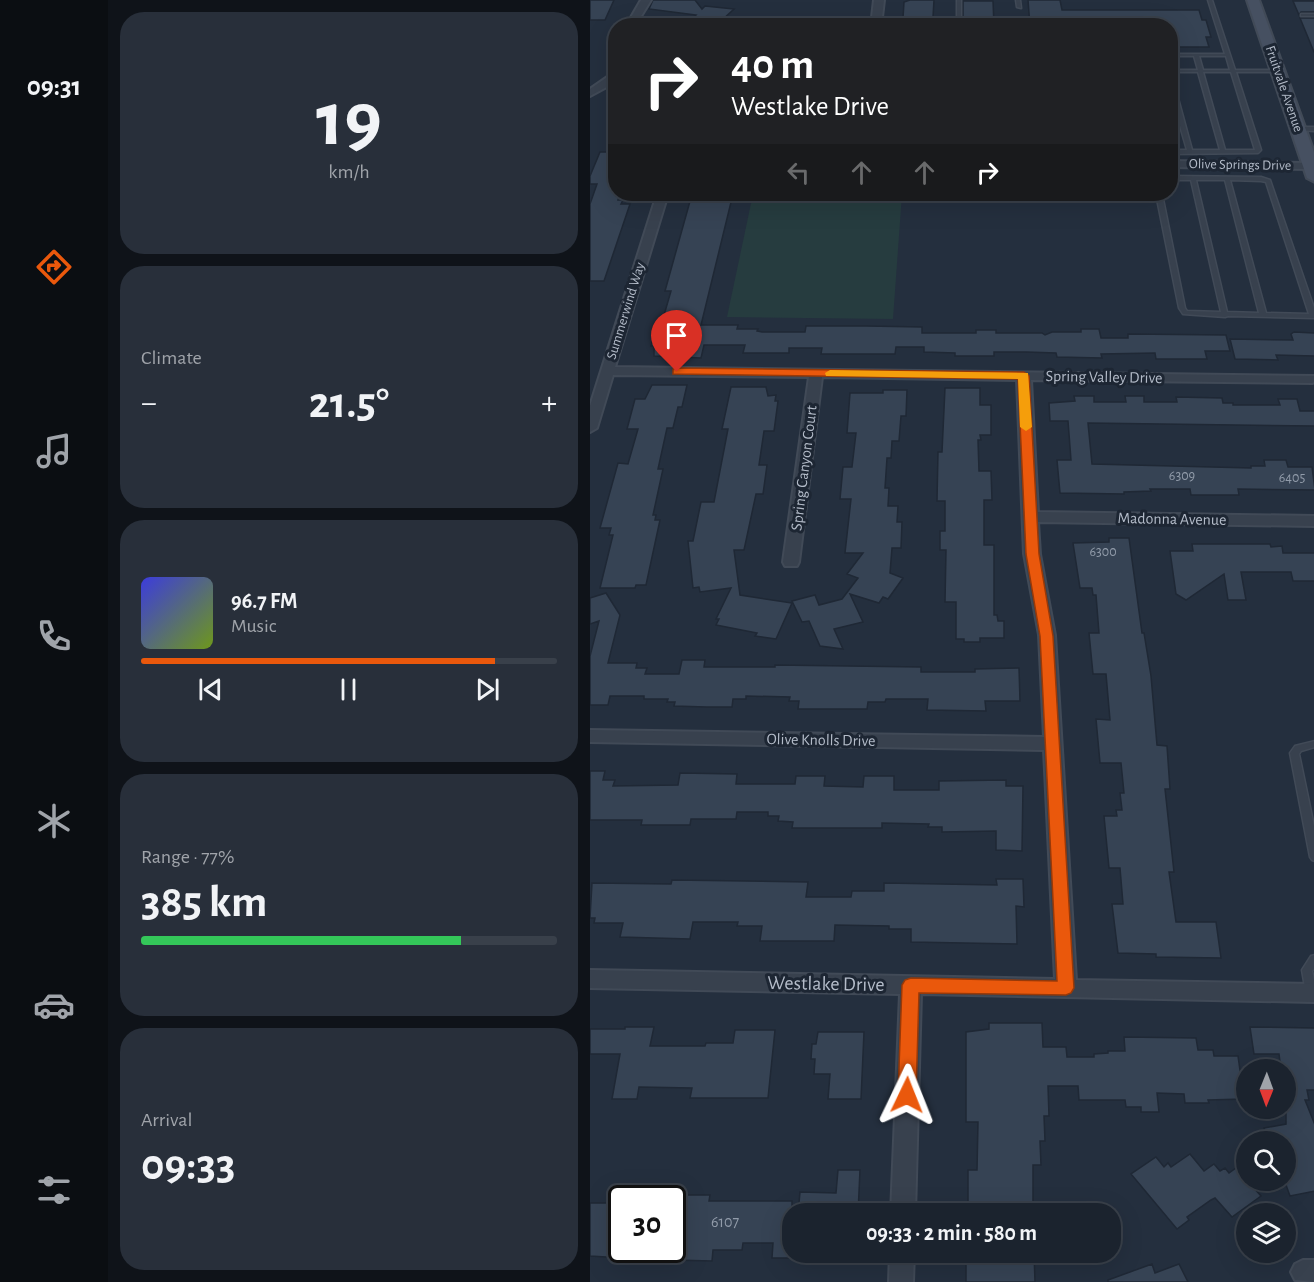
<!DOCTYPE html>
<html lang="en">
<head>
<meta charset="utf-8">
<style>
	:root { --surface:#1b232e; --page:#282f3a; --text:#f1f3f6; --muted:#a0a4aa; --line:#39404a; --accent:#ea580c }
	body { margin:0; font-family:"Alegreya Sans",sans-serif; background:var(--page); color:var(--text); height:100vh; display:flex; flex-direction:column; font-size:22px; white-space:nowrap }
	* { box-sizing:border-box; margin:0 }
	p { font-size:20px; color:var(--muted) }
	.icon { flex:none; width:33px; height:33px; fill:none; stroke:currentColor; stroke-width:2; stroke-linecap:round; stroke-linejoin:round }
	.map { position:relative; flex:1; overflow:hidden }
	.sheet { display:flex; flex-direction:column; gap:12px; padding:12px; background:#0f1319; width:482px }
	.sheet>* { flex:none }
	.top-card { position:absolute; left:18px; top:18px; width:570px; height:183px; border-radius:24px; box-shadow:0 6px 24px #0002,0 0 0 2px var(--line); background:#202124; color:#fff; overflow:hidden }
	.needle { width:39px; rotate:181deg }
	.buttons { position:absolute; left:646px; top:1059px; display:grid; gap:12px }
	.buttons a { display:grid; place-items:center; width:60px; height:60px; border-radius:50%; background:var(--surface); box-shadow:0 6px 24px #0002,0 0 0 2px var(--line); font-size:30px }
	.speed { position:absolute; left:18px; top:1185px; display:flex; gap:12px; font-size:30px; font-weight:700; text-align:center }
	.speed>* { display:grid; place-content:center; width:78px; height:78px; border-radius:50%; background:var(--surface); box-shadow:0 6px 24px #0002,0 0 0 2px var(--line); line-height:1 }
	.speed .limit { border:3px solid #111; border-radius:9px; background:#fff; color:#111 }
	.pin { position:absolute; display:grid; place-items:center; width:51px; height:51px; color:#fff; margin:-62px -26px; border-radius:50% 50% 50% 0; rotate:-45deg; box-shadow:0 0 6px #0007 }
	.pin .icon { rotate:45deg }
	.me { position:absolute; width:66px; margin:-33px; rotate:2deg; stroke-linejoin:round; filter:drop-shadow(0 0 4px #0008) }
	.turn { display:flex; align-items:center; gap:21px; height:126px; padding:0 24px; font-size:27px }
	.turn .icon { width:78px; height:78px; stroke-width:2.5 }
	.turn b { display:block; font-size:42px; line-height:51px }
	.lanes { display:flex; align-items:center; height:57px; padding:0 24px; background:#0003; justify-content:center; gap:30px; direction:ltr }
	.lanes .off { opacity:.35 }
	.big { font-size:45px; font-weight:700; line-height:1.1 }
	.sheet .widget { flex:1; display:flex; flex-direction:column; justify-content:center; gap:9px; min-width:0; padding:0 21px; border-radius:24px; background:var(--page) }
	.sheet .dial { align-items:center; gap:0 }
	.dial b { font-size:78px; line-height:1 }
	.song { display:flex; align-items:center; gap:18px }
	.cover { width:72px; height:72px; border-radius:9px; background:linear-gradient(135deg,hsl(240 70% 55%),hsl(80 70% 35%)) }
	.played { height:6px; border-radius:3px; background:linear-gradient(90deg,var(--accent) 85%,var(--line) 85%) }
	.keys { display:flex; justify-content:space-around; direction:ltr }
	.heat { display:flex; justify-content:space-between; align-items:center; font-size:33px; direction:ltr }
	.charge { height:9px; border-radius:4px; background:linear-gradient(90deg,#34c759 77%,var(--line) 0) }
	.trip { position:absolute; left:192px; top:1203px; width:339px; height:60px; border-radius:24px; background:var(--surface); box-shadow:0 6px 24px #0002,0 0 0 2px var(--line); font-weight:700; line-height:60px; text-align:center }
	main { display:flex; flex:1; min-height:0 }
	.tab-bar { display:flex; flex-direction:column; width:108px; justify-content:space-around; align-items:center; background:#0b0e12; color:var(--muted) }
	.tab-bar .icon { width:42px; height:42px }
	.tab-bar .active { color:var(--accent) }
	.tab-bar b { font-size:27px; color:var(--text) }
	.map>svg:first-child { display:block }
</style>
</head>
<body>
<main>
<nav class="tab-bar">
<b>09:31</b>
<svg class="icon active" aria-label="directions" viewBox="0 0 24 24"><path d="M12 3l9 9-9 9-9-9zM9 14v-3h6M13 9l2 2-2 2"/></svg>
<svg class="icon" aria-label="music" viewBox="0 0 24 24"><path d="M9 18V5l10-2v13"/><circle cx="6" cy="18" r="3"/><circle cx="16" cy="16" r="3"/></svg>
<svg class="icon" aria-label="phone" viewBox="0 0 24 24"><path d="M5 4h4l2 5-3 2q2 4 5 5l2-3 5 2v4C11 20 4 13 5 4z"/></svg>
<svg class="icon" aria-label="climate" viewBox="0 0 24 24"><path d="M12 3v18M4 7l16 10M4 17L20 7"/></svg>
<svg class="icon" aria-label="car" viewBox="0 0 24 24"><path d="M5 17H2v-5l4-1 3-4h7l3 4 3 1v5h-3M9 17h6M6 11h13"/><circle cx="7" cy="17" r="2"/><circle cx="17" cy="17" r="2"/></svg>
<svg class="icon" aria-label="filters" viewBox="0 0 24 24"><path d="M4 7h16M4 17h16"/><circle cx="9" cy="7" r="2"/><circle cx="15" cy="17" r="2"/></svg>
</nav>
<section class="sheet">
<div class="widget dial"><b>19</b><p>km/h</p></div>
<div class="widget"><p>Climate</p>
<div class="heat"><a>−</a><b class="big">21.5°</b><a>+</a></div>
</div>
<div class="widget">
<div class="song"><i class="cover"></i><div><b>96.7 FM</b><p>Music</p></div></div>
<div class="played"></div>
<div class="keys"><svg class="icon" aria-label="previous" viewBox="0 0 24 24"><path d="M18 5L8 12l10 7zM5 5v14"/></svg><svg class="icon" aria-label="pause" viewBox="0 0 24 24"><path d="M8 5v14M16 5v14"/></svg><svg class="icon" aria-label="next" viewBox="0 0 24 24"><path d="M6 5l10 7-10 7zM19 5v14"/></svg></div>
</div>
<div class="widget"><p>Range · 77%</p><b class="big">385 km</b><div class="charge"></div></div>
<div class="widget"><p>Arrival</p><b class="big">09:33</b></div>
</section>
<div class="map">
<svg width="725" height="1282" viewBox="0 0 725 1282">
	<rect width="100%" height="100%" fill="#242f3e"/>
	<path fill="#263c3f" d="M163 194H312L303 319 137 317Z"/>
	<path fill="#364354" stroke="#1f2835" stroke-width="1.5" d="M0 0H24L15 20H0Z
		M63 0H105L112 9 115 6 144 9 131 21 103 18 106 15 59 9Z
		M320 0H344L343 17H340L339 23H319V18H313L314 2Z
		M438 0H470L472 10H609L612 20H616L621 37H616L619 47H580V26H440Z
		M373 1H403L404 26H373Z
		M703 1H725V12H711L709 15Z
		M710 18H725V52H724Z
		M10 152H26V196H29L28 200H33L31 204H40L14 281H0V204L7 184H0V176Z
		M102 194H143L111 325H148L147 329H168L167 331 172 332H215L216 326H276L332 327V333H386V330H406V333H452L455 335 462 332H491V329H509L511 338H538V334L636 335 640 351H615L617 359H566L565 353 511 354 512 358 467 357 466 353 436 352H404V356H365V353L334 352V347H306L305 354H231L232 348H199V353H153L155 345H114L111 358 64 356V346H61L68 321 72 322 81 291H75Z
		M704 332 725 333V356L686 355 688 360 645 359 640 339 703 340 701 334Z
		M62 385H97L92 407H88L83 428H77L68 469H73L63 515H66L65 520H70L56 585H46L45 588H10L23 535H19L21 528H10L28 463 38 464 48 429H37L45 399H55Z
		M141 387H176L178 396 186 395 185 401H188L184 431H174L169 465H177L173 494H166L154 550H144L150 595 202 603 186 639 165 636 167 633 126 625 129 619H126L141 588 110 592 109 587 103 588 98 541H103L111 502H124L138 429H132Z
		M355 388H390V405H401V435H390L391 440H388L389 471H401L402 500H394V545H404V615H407L408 621H414V638H390V642H374V639H366V602H355L356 550H350V531H355V501H347L348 452H352Z
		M293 390H317L316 416H311L309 441H302L301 458H297L295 488H299L298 506H308L307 522H312L311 548H302L300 573 313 578 298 599 293 597 289 603 260 594 273 622 244 629 253 649 230 646 219 621 212 622 202 601 225 595 229 605 252 599 268 578 257 574 273 553H255L261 499H250L253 467H262L266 433H257L260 393H293Z
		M484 396H504V402H536L535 396H554V402H587L586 397 632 398 633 403H643V405H690L688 399H707L710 411H725V426L498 423 502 464 661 468V466H675L674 460H696L698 467H722L725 490 648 489 649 495H601L600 489H560L561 491 534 492V494L470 493 467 460H481L478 421H460L459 403 485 401Z
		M519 538H539L552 633H554L561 676 567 745 577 746 580 789H575L584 872H579L586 922H626L631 958 566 957V954L528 953 522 904H533L530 868H519L514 816H527L526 810H532L530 793H534L531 763H510L506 719 520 720 516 674H503L499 633H509L506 595H503L502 588H490L483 543 519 542Z
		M602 544H680L681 547 692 546 693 553H725V581H703L701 572H651L656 600H638L634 574 596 600 586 594 580 551H603Z
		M16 593 30 615 18 663H47L46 668H57L55 674H89L92 660H115L114 667H185V665L331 667V672H385V669L429 668 430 701H395L396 711 337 710 338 699H296L295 702H278L277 709H208L209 701H199L200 697 156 696V699H143L142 707H116L84 706 85 702H77L78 699H54V696H20L18 705H0V656L9 621 0 624V598Z
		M0 771H15L13 780H25L23 786 88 785 90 773 147 774 146 784H205L206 776H235L234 786 273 787 274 776H304V790H349V781L416 780V786H433L432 851 406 850V831L352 832V827H338L339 824 292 823V828H202L203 822 188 821 189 816H178V812H147L146 819H101L100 825H51L52 820H0Z
		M406 879H433L434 907 426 906 427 944 321 942V929H299V926L245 925 244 941H170L172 926H147L148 922H103L100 939 30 937 33 923H4L5 918H0L2 883 81 884 82 880 218 882 216 897H261L262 891H294V883L407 885Z
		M399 1023H452L453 1047H476L477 1057H504V1054L518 1053V1051H535L534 1037 606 1038 608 1050H623L624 1056H648L654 1099 618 1100 619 1103H595L594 1094 567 1093 569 1112H551V1107H536L535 1100H489L488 1086H458L459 1116H454L455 1141H450L451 1165H443V1202H425L426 1214 378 1212V1170H387L388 1122H376V1032L399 1029Z
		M35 1027H64L60 1046H115L116 1043H143L145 1030H185L178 1098H100L102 1088 49 1087 47 1099H22L30 1054H0V1029H35Z
		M660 1027 725 1028V1090H717L719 1100H715L725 1125V1191L700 1196 696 1185V1142H679L674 1128 696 1124V1070H691L689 1054H664Z
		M228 1032H274L271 1099H238L240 1074H224L225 1059H221L222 1044H226Z
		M600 1154 614 1171 624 1164 630 1171 635 1168 639 1173 646 1168 671 1196 642 1217 625 1198 621 1200 597 1217 599 1220 587 1229 541 1174 566 1157 574 1167 578 1163 581 1167Z
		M248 1170H270L268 1214H208L210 1192 246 1193Z
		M94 1195H120L119 1201H202V1258H182L183 1243H153L152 1250H123L122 1261 82 1260V1221H90Z
		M0 1203H29L27 1211H32V1258L0 1256Z
		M376 1252H444L445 1282H376Z
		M562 1264 565 1273 589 1264 598 1282H518V1280Z"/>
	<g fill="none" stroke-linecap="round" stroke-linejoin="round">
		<g stroke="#414a57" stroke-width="3">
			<path id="lane" d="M367 0H371V26H367Z
				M426 0H430L431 8 427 7Z
				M618 0H622L645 70H687L689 71 687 72H646L671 150 668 153 580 154V150H597L580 91V79L583 80 602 150H630L608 72H580V70H608L604 56H580V54H635ZM609 56H636L640 70H613ZM613 72H641L665 150H635Z
				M713 14H725V16H711V14Z
				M707 127H725V131L705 130 704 129Z
				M580 176 671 177 680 180 725 311V318L638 316 635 317 593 314 589 308 566 194H572L595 308 597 311 631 312 601 180H580ZM606 180H635L669 313 637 312ZM640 180 671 181 676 182 719 314 676 313Z
				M725 741V747L711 751 709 754 725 831V861L722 860 720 857 700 753 705 746Z
				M725 955V968L722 971 725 984V996L721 997 717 996 716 993 712 970 721 956Z"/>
		</g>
		<g stroke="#414a57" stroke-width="4">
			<path id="street" d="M51 0H61L45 26H36Z
				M284 0H294L291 26H281Z
				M26 71 24 83 0 96V89Z
				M580 161 720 163 724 164 725 167 720 169 580 167Z
				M67 194H78L25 367 725 376V382L722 383 441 380 448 512 725 516V526L448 522 450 554 465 635 486 980 725 984V1002L331 994 325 1214H301L310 994 0 988V970L465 979 454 750 0 742V730L454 737 449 635 434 554 427 380 232 377 209 562 207 566H195L193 562 219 377 23 375 7 428 0 432V406Z
				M300 1252H324L323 1282H299Z
				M713 1260H725V1282L705 1280 701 1272 705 1264Z"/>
		</g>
		<g stroke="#414a57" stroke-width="4">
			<path id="secondary" d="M657 0H669L725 155V182L717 178Z"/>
		</g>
		<use href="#lane" fill="#38414e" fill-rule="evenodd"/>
		<use href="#street" fill="#38414e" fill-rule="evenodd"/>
		<use href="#secondary" fill="#465061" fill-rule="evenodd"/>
	</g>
	<path fill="#ea580c" stroke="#983908" stroke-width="1.5" d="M87 368 434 372 439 376 449 554 463 636 484 988 481 993 476 995 329 993 326 1095 323 1100 317 1103 311 1100 308 1095 312 985 315 980 321 978 467 981 450 636 436 554 428 379 83 374V369Z"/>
	<path fill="#f59e0b" d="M240 370 438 373 442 427 436 431 430 427 428 379 236 376 235 373Z"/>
	<g text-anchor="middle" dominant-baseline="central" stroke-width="6" stroke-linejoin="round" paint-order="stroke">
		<g font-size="14" fill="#b4bcc9" stroke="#1d2633">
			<text transform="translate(694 89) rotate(71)">Fruitvale Avenue</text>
			<text transform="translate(650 165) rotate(1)">Olive Springs Drive</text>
			<text transform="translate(36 311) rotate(-73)">Summerwind Way</text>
		</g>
		<g font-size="14" fill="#929caa">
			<text x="592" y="476">6309</text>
			<text x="702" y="478">6405</text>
			<text x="513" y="552">6300</text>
		</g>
		<g font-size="16" fill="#b4bcc9" stroke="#1d2633">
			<text transform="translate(514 377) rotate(1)">Spring Valley Drive</text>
			<text transform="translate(214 468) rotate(-83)">Spring Canyon Court</text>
			<text transform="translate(582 519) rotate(1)">Madonna Avenue</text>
			<text transform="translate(231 740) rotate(1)">Olive Knolls Drive</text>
		</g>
		<g font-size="16" fill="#929caa">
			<text x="135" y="1222">6107</text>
		</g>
		<g font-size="20" fill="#b4bcc9" stroke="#1d2633">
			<text transform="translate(236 984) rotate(1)">Westlake Drive</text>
		</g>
	</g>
</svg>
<div class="buttons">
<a><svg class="needle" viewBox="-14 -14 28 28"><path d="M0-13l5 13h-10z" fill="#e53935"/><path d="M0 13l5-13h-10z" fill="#a0a4aa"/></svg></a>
<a><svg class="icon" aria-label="search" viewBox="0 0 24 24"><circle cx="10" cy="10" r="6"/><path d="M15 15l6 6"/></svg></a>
<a><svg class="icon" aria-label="layers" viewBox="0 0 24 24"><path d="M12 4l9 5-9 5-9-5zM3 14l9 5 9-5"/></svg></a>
</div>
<div class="speed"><div class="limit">30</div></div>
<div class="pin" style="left:87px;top:372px;background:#d93025"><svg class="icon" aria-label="arrive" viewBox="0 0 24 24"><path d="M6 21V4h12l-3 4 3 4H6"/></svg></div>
<svg class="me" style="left:317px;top:1095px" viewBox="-20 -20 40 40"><path d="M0-17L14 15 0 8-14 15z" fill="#ea580c" stroke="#fff" stroke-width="4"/></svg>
<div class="trip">09:33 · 2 min · 580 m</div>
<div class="top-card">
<div class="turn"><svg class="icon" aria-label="right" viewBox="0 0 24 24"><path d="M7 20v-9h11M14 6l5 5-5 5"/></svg><div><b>40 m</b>Westlake Drive</div></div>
<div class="lanes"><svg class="icon off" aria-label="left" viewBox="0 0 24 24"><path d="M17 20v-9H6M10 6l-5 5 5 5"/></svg><svg class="icon off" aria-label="ahead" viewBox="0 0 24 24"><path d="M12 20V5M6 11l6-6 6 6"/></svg><svg class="icon off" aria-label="ahead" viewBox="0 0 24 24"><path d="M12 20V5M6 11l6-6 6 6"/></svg><svg class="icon" aria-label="right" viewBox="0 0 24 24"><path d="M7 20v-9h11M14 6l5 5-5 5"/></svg></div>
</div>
</div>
</main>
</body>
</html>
